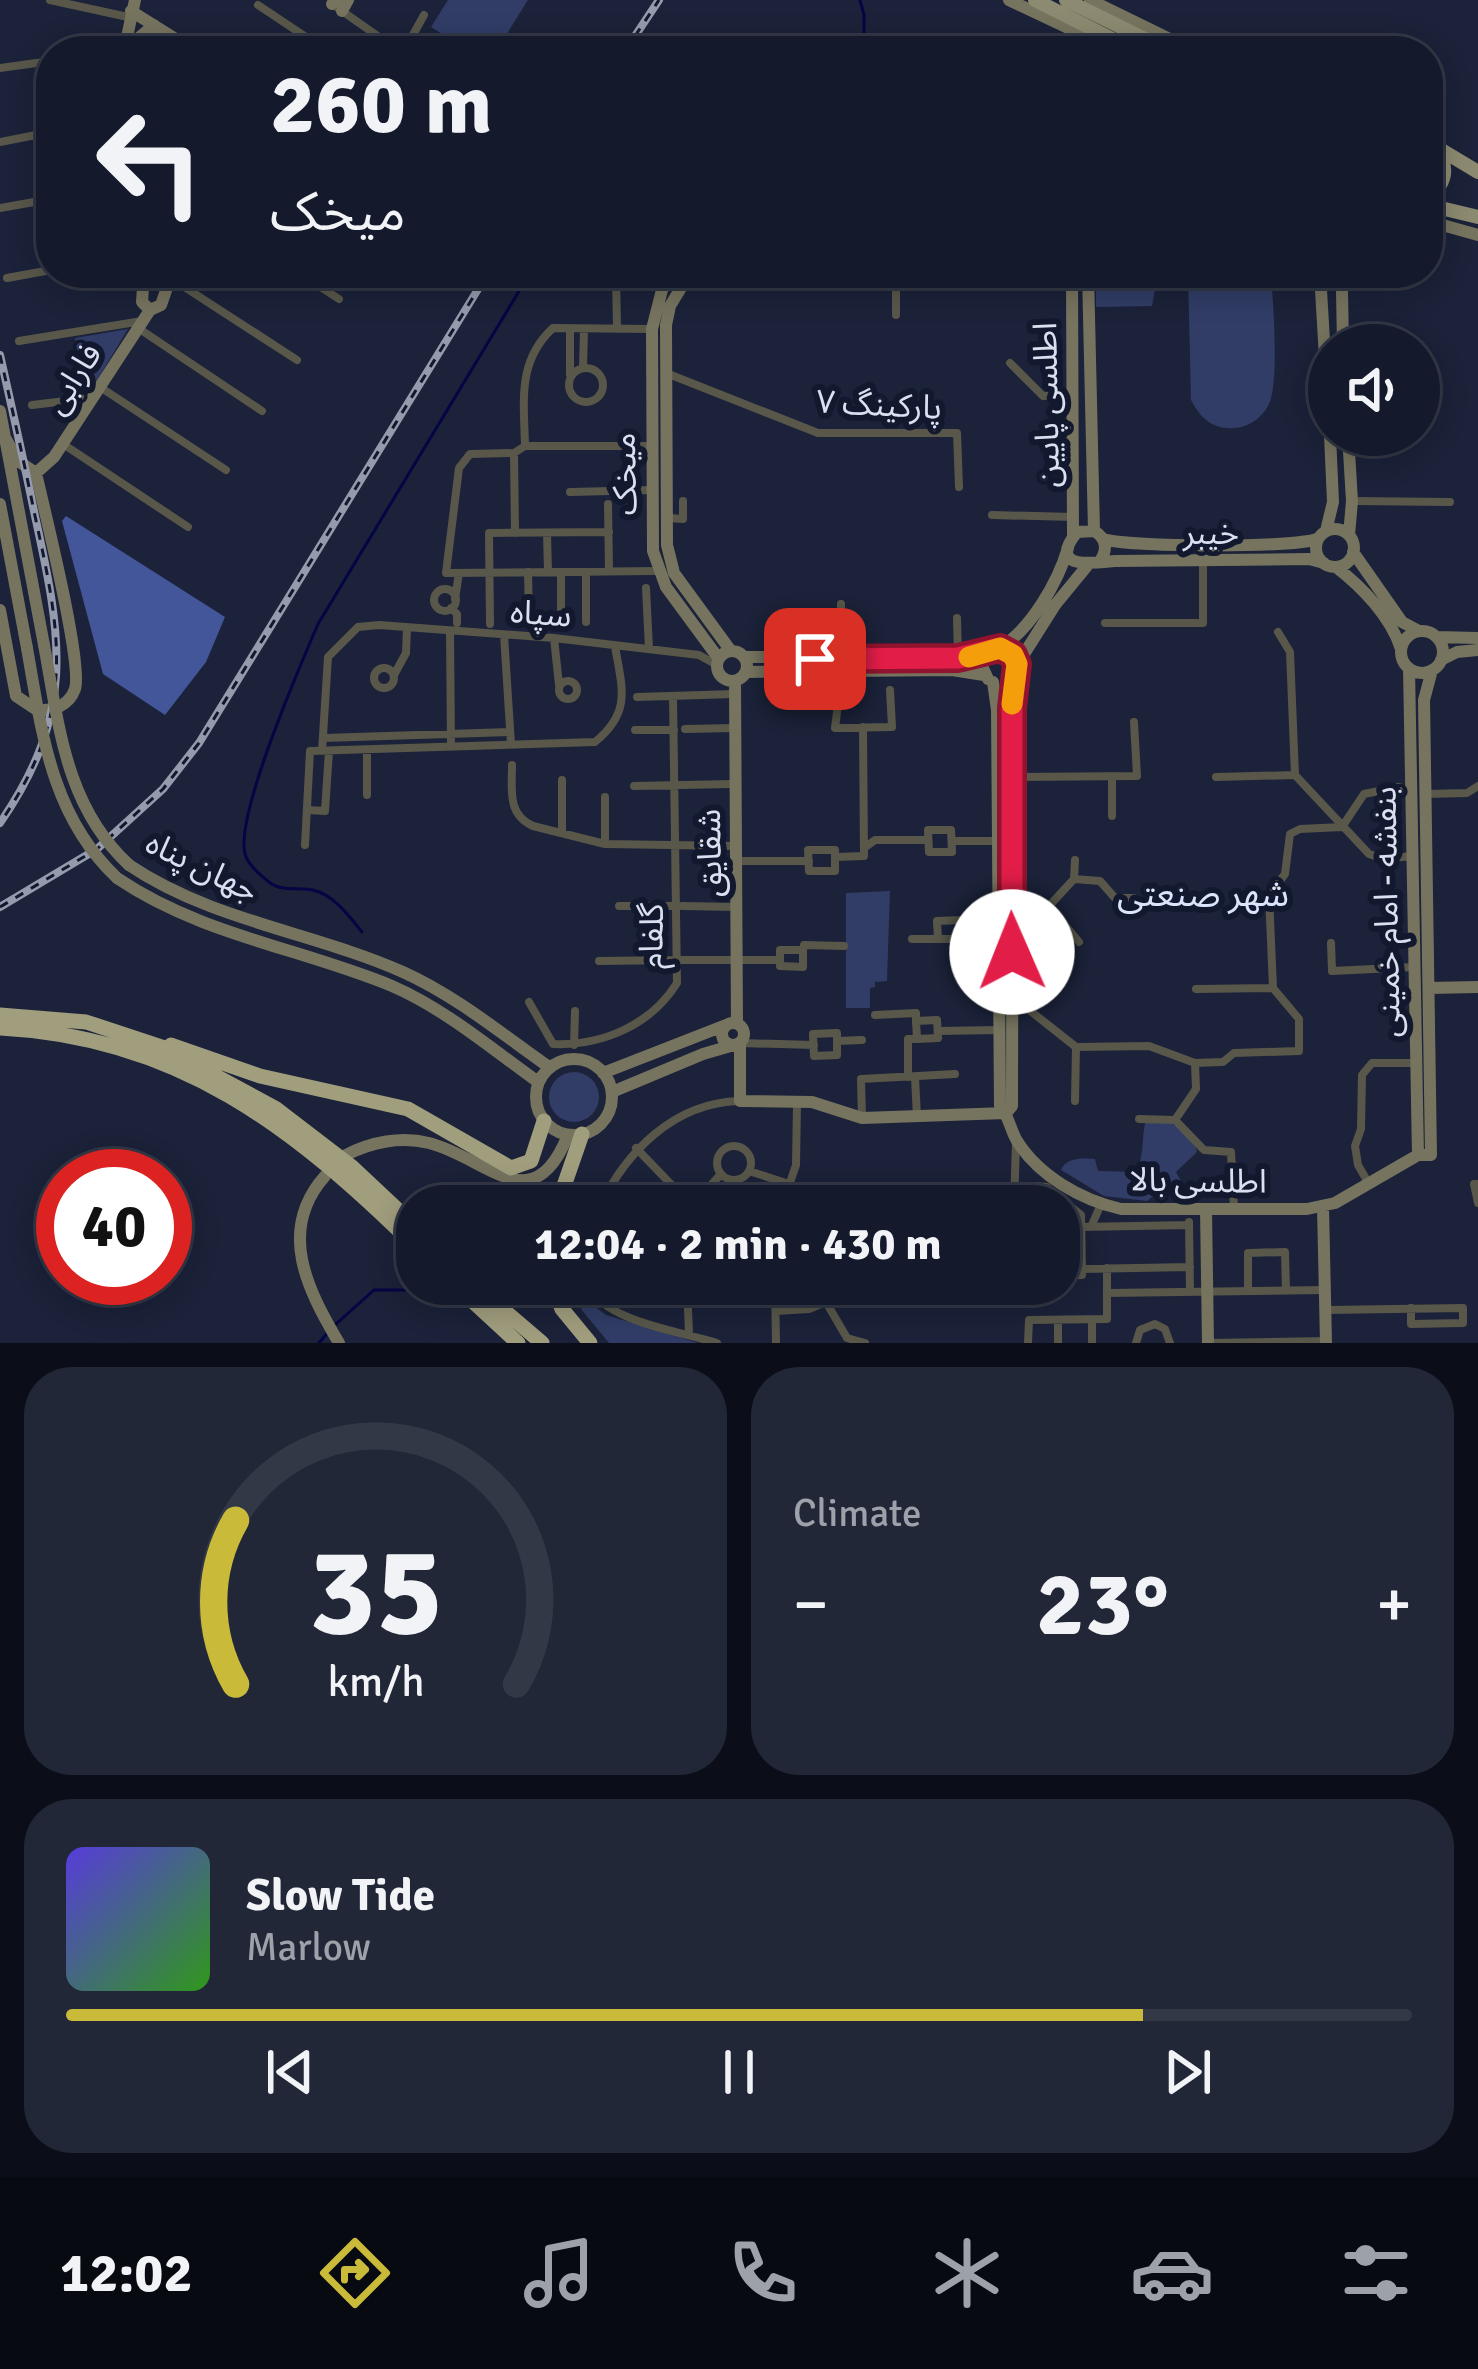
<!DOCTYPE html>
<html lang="en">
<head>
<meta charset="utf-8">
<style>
	:root { --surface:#141a2b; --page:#212737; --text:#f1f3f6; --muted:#9da1a9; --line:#333847; --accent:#c9ba3a }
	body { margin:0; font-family:Signika,"Noto Sans Arabic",sans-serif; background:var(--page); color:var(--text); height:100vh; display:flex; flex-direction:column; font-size:45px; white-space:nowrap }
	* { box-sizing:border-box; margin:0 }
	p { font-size:39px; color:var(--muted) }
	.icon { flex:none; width:66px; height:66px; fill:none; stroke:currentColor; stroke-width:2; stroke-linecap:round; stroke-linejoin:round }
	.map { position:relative; height:1343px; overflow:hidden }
	.details { display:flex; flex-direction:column; gap:24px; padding:24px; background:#0b0e18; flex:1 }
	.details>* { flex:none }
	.hud { position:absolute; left:36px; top:36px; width:1407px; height:252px; border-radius:48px; box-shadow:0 6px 30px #0003,0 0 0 3px var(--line); background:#141a2b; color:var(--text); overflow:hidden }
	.buttons { position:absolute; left:1308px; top:324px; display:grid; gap:24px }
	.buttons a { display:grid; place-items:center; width:132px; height:132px; border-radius:50%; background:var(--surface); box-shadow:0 6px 30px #0003,0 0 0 3px var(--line); font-size:60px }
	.speed { position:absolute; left:36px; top:1149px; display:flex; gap:24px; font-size:60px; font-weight:700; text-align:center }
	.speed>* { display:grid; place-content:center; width:156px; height:156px; border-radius:50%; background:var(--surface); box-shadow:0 6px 30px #0003,0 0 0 3px var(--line); line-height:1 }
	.speed .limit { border:18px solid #d22; background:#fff; color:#111 }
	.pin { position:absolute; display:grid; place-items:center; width:102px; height:102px; color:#fff; margin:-51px; border-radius:24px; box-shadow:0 6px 18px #0006 }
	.me { position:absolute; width:132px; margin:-66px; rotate:359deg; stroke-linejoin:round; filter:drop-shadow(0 0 9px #0008) }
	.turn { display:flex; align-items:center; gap:42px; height:252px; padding:0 36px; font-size:54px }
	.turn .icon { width:156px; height:156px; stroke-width:2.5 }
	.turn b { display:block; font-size:84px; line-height:102px }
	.big { font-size:90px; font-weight:700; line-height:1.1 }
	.details .card { flex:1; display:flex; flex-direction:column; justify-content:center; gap:18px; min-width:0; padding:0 42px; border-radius:48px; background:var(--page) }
	.details .dial { align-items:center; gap:0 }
	.dial svg { height:312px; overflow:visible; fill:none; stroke:var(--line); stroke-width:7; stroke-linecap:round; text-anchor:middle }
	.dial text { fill:var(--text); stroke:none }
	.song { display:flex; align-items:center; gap:36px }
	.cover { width:144px; height:144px; border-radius:18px; background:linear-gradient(135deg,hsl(250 70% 55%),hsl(110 70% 35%)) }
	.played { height:12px; border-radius:6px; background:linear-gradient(90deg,var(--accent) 80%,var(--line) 80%) }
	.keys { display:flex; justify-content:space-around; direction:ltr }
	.heat { display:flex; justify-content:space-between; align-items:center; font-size:66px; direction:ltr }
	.details .tiles { flex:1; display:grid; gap:24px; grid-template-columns:1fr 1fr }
	.card:last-child { grid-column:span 2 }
	.trip { position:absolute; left:396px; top:1185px; width:684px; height:120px; border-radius:48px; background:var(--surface); box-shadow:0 6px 30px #0003,0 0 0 3px var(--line); font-weight:700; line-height:120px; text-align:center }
	.menu { display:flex; height:192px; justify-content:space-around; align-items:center; background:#080a11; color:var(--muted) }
	.menu .icon { width:84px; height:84px }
	.menu .current { color:var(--accent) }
	.menu b { font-size:54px; color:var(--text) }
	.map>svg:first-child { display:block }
</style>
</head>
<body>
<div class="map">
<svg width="1478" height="1343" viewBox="0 0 1478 1343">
	<rect width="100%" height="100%" fill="#1b2239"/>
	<path fill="#313d67" d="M448 0H528L496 51H470L431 27Z
		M1096 273H1158L1152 306 1096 307Z
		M1188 273H1270C1274 299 1278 375 1271 398 1266 417 1247 430 1227 428 1209 427 1199 415 1191 400Z
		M128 329 91 390 84 392 75 338Z
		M890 891 887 981 875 982V987L870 988V1008H846V893Z
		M549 1097a25 25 0 1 1 50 0a25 25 0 1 1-50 0Z
		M1146 1119C1168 1120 1194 1128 1197 1152L1176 1172 1181 1181 1174 1192 1157 1193 1147 1201 1104 1196 1061 1170C1066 1157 1083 1158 1095 1159L1098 1171 1136 1172C1145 1154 1141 1138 1146 1119Z
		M590 1303 606 1315 698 1343H609L581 1309Z"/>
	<path fill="#435699" d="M66 516 225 617 206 662 165 715 103 674 62 521Z"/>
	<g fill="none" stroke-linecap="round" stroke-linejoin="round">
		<path stroke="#060544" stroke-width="3" d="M860 0 864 15V51
			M362 932C349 916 334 895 313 890 298 887 281 892 269 882 260 875 248 865 245 854 235 815 300 666 318 624L530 273
			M336 1324 374 1290H424
			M319 1343 329 1331"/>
		<path stroke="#58574a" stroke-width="8" d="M50 0 128 17
			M332 4 399 51
			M258 5 327 51
			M404 51 424 15
			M0 68 51 61
			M0 142 51 132
			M0 208 51 199
			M299 273 339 299
			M616 273 617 329
			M896 273V315
			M7 278 51 270
			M172 279 297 360
			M138 328 262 411
			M570 329V375
			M19 341 142 321
			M1010 363 1043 396 1072 395
			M583 368 584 329
			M569 385a17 17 0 1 1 34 0a17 17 0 1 1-34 0Z
			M666 373 818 433H957L959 487
			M100 387 226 470
			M32 405 91 398
			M1419 414H1433
			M63 444 188 527
			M525 446C524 401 517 361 553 328L652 329
			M651 446H525L514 453 470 454 459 468 446 573 657 571
			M514 453 515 533
			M570 492 652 490
			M1352 501 1450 502
			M608 504 609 571
			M992 515 1074 517
			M668 518 683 519V501
			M547 533 548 572
			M528 572 529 618
			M586 572V622
			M646 588 649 649
			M434 600a11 11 0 1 1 22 0a11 11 0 1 1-22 0Z
			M455 599 459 573
			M841 604V657
			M451 608 457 614V623
			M957 618 958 658
			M561 622V572
			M1105 623H1203V557
			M490 624 489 533 609 532
			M450 632 451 747
			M1278 632 1290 652 1295 775 1369 854 1384 859 1412 856
			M504 635 511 744
			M554 638 559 685
			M793 657V641L803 640
			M374 678a10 10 0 1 1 20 0a10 10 0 1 1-20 0Z
			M842 672 835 728 892 727 890 690
			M394 675 406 653 407 628
			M559 690a9 9 0 1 1 18 0a9 9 0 1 1-18 0Z
			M637 697 734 694
			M685 729 734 728
			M635 730H674
			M324 738 510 732
			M322 751 328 657 358 627 379 625 554 638 699 655 717 665
			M512 765C512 790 507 814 533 826L605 844 735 846
			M1112 776V816
			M1013 777 1137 776 1134 722
			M1216 777 1295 775
			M634 786 731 784
			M1426 794 1467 793 1478 786
			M367 795V750
			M307 810 325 811 329 751
			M928 830H951L952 852H929Z
			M562 833V780
			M952 841H998
			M605 844V797
			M305 845 310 751 595 742C632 712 622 688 615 646
			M864 848 875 840H928
			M808 850H835V871H809Z
			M835 857 864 856 863 727
			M737 861H809
			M1074 879 1075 860
			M619 906H678
			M682 906 736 907
			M1049 906 1079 942
			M1012 907 1049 906 1074 879 1100 881 1115 898H1134
			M962 920V939H938L937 921Z
			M962 930H999
			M912 939H938
			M1331 943 1332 971 1415 967
			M780 950H803V967L780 966Z
			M803 950 804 945 844 946
			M682 960H780
			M599 961 677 960
			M1196 989 1273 988
			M1014 998 1076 1047 1149 1046 1195 1063 1223 1062 1234 1053 1299 1051V1019L1273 988 1269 895 1285 874 1290 834 1300 829 1342 827 1364 794 1399 787
			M529 1002 553 1044C602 1046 651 1025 677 983L673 696
			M875 1015 916 1013V1021
			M938 1031 999 1030
			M837 1033V1055L814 1056 813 1034Z
			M837 1041 862 1040
			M740 1043 814 1045
			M574 1045 575 1011
			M908 1077V1039H917L916 1021 937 1020 938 1038 917 1039
			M915 1077 917 1117
			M1075 1101 1076 1047
			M862 1118 861 1079 955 1074
			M1139 1119 1175 1120 1204 1150 1231 1152 1234 1209
			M1175 1120 1196 1089 1195 1063
			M717 1163a17 17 0 1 1 34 0a17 17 0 1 1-34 0Z
			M636 1148 692 1206
			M749 1171 789 1184
			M1369 1184 1358 1165 1355 1146 1361 1129 1362 1075 1372 1063H1417
			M1478 1184H1474L1478 1203
			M1036 1186 1047 1187 1081 1215 1082 1275 1059 1276
			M600 1206C627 1151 674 1103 739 1101
			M693 1206 720 1175
			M782 1206 796 1165 797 1103
			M1014 1206 1016 1142
			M1189 1222 1190 1292
			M1081 1227 1189 1225
			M1091 1227 1101 1204
			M1082 1269 1190 1267
			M585 1284C609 1323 675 1330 717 1343
			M687 1284 689 1334
			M775 1284 776 1343
			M814 1295a8 8 0 1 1 16 0a8 8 0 1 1-16 0Z
			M1248 1291V1253L1285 1252 1286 1291
			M1107 1293 1325 1290
			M826 1302 847 1338 865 1343
			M1326 1310 1463 1308V1323L1411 1324V1308
			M776 1311 809 1309 821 1304
			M1092 1320V1343
			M1058 1321V1343
			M1028 1343 1029 1320 1107 1319V1268
			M1136 1343 1140 1330 1155 1324 1165 1329 1170 1343
			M1208 1343 1326 1341"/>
		<path stroke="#76745f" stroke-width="12" d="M1009 0 1117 51
			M1090 0 1194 51
			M332 4 335 0
			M131 11 195 51
			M342 11 348 0
			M124 50 154 25
			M124 51 135 0
			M322 51 323 49
			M1428 221 1478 235
			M144 273 142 302 150 310 161 305 172 273
			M672 273 662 290 652 329 653 551 666 587 719 659
			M690 273 670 306 666 325 667 545 674 573 731 651
			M1072 273 1073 535
			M1088 273 1094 531
			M1320 273 1329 426
			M1343 345 1342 291 1347 273
			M0 411 44 645
			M1348 435 1352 501 1349 535
			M36 473 54 457 150 310
			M0 504 27 648
			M1316 548a19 19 0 1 1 38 0a19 19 0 1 1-38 0Z
			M1326 531 1333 502 1330 435
			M1103 539C1130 547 1292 548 1317 539
			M1353 552 1402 622 1419 631
			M1099 562C1108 551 1107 538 1094 531L1077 532C1045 572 1097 562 1115 561L1309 559 1324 563
			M1336 567C1362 587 1391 617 1401 649
			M0 610 16 696 37 710C53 711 69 706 75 689 83 663 44 509 36 473L18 461 6 439
			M1401 652a21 21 0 1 1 42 0a21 21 0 1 1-42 0Z
			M1437 637 1478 638
			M1000 648C1031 629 1058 582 1068 548
			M717 666a15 15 0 1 1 30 0a15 15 0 1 1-30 0Z
			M745 657 958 658 986 653
			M1441 660 1457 652 1478 650
			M1409 668 1418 1155
			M746 672 952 670 984 675
			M988 679 981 664 990 650 1010 651 1017 664
			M735 681 737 1024
			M1007 681 1055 605 1087 566
			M993 682 997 710 1000 1106C1009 1116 1010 1129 1017 1141 1039 1176 1081 1200 1121 1209H1307L1335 1203 1418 1155H1431L1424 700 1432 670
			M129 865C212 921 313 932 403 972 456 996 502 1034 549 1067
			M117 878C201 935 300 948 392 986 445 1009 492 1049 538 1082
			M1429 988 1478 987
			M722 1034a11 11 0 1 1 22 0a11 11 0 1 1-22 0Z
			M740 1043V1101L812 1102 862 1118 1006 1113
			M536 1097a38 38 0 1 1 76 0a38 38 0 1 1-76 0Z
			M603 1073 726 1025
			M612 1092 703 1054 734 1045
			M1006 1113 1012 1106 1013 676
			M346 1155C371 1142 401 1136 429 1143 488 1158 533 1223 568 1135
			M325 1176C277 1230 307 1289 339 1343
			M1323 1207 1326 1343
			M1206 1209 1208 1343"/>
		<path stroke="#8c8a70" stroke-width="14" d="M1035 0 1136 51
			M1066 0 1169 51
			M1428 142 1478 172
			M1428 197C1445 186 1449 169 1438 152
			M1428 205 1478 217"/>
		<path stroke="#a19e7e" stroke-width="15" d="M0 1015 86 1022 162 1047 275 1108 352 1167 417 1228
			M0 1028C179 1037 294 1127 417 1248
			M171 1045 260 1076 408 1109 511 1168 531 1161 544 1121
			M557 1206 582 1134
			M454 1284 518 1343
			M473 1284 542 1343
			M552 1284 562 1309 590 1343"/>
		<g stroke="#959aad" stroke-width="8">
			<path id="rail" d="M625 51 659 0
				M0 355C12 408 24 462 35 516 62 639 76 713 0 823
				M0 907 97 849 163 789 199 743 488 273"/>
		</g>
		<use href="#rail" stroke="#12192f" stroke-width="3" stroke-dasharray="9" stroke-linecap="butt"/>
		<path stroke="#76745f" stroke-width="12" d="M44 645C59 725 65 806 129 865
			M27 648C42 733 51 816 117 878"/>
	</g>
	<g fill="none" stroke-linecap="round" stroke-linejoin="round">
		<g stroke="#92132f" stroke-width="30">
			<path id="route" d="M815 659 958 658 1000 648 1013 655 1017 664 1012 708V952"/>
		</g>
		<use href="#route" stroke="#e11d48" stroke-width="21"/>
		<path stroke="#f59e0b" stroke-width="21" d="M969 657 1000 648 1013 655 1017 664 1012 704"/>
	</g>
	<g text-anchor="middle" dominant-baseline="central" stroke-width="12" stroke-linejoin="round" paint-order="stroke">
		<g font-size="33" fill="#dbe0f0" stroke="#12192f">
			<text transform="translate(73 379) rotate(-57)">فارابی</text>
			<text transform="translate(879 405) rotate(3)">پارکینگ ۷</text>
			<text transform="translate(1047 405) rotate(-91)">اطلسی پایین</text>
			<text transform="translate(625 474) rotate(-91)">میخک</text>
			<text x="1211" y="533">خیبر</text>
			<text transform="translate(541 614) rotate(4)">سپاه</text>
			<text transform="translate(710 853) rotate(-91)">شقایق</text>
			<text transform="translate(202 867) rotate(26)">جهان پناه</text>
			<text transform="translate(1387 912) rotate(-91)">بنفشه - امام خمینی</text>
			<text transform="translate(652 936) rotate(-89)">گلفام</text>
			<text transform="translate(1198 1181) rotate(1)">اطلسی بالا</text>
		</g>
		<g font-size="36" fill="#dbe4fd" stroke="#12192f">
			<text x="1203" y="894">شهر صنعتی</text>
		</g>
	</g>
</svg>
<div class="buttons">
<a><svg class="icon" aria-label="sound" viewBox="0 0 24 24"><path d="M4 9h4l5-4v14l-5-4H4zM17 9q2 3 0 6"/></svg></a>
</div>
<div class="speed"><div class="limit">40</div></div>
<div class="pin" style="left:815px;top:659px;background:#d93025"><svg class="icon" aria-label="arrive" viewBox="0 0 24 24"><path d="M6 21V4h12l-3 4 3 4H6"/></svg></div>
<svg class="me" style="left:1012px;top:952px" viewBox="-20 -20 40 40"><circle r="19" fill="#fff"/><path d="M0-13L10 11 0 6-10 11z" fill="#e11d48"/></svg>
<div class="trip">12:04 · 2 min · 430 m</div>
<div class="hud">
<div class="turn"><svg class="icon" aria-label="left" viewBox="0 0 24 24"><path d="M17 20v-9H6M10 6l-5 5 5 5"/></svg><div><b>260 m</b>میخک</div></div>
</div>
</div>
<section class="details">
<div class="tiles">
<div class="card dial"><svg viewBox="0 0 100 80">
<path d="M14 69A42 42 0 1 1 86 69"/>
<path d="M14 69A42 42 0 0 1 14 27" stroke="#c9ba3a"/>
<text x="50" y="56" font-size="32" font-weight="700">35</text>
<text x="50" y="72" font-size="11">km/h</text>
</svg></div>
<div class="card"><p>Climate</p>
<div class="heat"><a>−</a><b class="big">23°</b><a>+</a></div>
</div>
<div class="card">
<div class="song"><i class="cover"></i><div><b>Slow Tide</b><p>Marlow</p></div></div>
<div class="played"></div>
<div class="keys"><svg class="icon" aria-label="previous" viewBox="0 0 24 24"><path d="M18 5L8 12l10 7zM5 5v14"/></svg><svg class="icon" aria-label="pause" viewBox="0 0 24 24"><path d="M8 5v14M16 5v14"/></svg><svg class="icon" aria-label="next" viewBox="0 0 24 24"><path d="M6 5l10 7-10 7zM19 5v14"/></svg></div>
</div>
</div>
</section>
<nav class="menu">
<b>12:02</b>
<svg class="icon current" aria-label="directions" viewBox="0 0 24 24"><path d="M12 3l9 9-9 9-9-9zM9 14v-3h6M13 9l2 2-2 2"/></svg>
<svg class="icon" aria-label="music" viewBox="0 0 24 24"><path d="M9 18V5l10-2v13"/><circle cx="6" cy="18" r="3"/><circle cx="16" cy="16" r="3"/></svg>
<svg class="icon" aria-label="phone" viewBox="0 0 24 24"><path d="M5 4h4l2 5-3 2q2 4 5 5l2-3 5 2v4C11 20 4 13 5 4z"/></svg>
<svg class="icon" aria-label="climate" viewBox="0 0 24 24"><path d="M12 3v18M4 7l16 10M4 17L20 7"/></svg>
<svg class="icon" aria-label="car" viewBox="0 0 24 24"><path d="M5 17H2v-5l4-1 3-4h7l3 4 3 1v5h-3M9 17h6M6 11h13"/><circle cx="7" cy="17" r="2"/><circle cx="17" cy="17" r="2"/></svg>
<svg class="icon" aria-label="filters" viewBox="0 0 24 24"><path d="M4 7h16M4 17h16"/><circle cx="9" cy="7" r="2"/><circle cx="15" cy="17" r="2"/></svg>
</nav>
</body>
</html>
